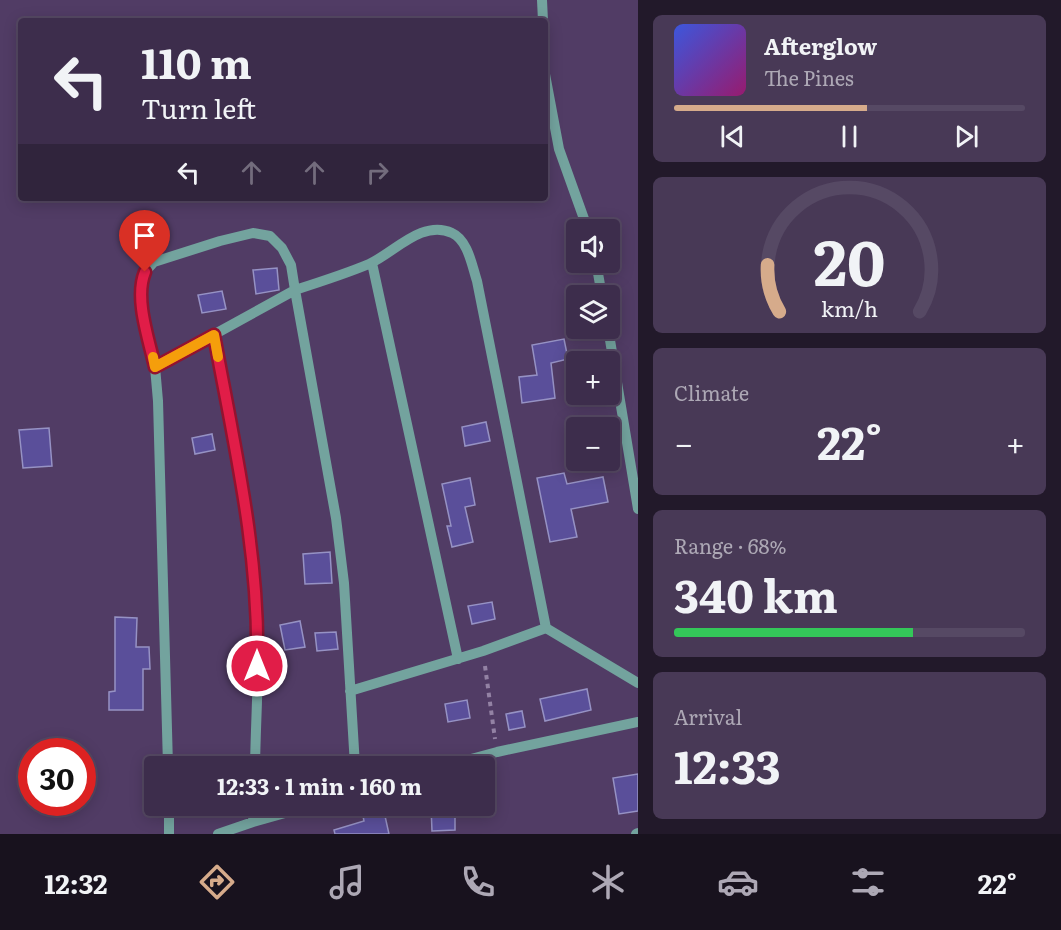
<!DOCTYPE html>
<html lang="en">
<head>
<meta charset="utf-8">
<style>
	:root { --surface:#3d2d4c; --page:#483956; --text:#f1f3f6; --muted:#ada8b5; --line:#564964; --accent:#d6ab8b }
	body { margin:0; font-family:Literata,serif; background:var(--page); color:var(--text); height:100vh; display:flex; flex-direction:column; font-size:22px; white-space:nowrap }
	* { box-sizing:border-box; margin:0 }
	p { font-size:20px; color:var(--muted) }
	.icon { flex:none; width:33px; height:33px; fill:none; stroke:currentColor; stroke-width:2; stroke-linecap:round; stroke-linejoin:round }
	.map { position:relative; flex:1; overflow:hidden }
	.sheet { display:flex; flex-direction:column; gap:15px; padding:15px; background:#22192a; width:423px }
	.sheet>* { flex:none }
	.top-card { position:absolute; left:18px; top:18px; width:530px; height:183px; border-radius:6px; box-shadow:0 3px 15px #0003,0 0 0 2px var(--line); background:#3d2d4c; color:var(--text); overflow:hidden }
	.fabs { position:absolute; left:566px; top:219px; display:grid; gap:12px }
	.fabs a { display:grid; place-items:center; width:54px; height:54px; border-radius:6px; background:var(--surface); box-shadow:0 3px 15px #0003,0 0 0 2px var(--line); font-size:30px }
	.speed { position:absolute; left:18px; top:738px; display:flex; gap:12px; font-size:30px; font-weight:700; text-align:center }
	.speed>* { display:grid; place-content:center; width:78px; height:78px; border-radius:50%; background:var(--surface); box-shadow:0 3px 15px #0003,0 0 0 2px var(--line); line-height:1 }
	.speed .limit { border:9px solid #d22; background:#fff; color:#111 }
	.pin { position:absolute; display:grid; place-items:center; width:51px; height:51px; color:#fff; margin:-62px -26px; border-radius:50% 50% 50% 0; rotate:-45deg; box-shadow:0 0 6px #0007 }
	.pin .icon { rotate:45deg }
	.me { position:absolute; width:66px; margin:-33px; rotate:0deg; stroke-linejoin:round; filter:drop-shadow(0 0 4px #0008) }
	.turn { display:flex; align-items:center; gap:21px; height:126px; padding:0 24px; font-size:27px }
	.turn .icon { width:78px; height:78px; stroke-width:2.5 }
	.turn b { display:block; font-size:42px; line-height:51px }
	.lanes { display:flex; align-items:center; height:57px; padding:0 24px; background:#0003; justify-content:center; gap:30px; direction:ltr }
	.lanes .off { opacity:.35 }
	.big { font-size:45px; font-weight:700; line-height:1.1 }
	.sheet .card { flex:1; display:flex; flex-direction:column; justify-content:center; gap:9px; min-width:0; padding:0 21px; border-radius:9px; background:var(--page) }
	.sheet .dial { align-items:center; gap:0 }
	.dial svg { height:156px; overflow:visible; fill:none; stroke:var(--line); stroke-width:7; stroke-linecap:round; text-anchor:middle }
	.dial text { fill:var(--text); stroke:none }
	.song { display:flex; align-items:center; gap:18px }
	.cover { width:72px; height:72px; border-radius:9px; background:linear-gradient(135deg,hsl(230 70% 55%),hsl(320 70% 35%)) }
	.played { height:6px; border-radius:3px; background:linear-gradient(90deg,var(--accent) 55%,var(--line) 55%) }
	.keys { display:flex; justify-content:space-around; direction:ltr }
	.heat { display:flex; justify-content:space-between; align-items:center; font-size:33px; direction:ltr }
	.charge { height:9px; border-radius:4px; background:linear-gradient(90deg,#34c759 68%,var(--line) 0) }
	.trip { position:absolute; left:144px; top:756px; width:351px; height:60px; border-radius:6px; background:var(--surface); box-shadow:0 3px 15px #0003,0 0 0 2px var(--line); font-weight:700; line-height:60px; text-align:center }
	.dock { display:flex; height:96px; justify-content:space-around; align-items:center; background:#18121e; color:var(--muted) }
	.dock .icon { width:42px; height:42px }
	.dock .selected { color:var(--accent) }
	.dock b { font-size:27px; color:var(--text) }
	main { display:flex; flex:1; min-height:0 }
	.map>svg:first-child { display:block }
</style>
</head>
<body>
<main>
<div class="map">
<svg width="638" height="834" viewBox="0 0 638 834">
	<rect width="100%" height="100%" fill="#513c65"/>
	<path fill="#5a4f9a" stroke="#9692c4" stroke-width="1.5" d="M277 268 279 290 256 294 253 270Z
		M222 291 226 309 202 313 198 295Z
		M564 339 568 359 551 363 555 398 522 403 519 377 537 375 532 345Z
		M486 422 490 441 465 446 462 427Z
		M49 428 52 466 23 468 19 430Z
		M212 434 215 450 195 454 192 438Z
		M564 473 567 484 603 477 608 502 571 509 577 537 550 542 537 478Z
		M470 478 475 505 465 507 473 542 452 547 447 526H451L442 484Z
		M330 552 332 583 305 584 303 554Z
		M492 602 495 619 472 624 468 606Z
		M115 617 137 618 136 647H149L150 669H143V710H109V692L115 691Z
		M300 621 305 647 285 650 280 625Z
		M336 632 338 649 317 651 315 633Z
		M587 689 591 710 545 721 540 699Z
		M467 700 470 718 448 722 445 704Z
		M522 711 525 727 509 730 506 714Z
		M638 774V811L619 814 613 778Z
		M431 806H455V830L432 831Z
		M383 807 389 834H335L334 830 364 821 362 811Z"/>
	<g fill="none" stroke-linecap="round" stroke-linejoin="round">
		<path stroke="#9382a4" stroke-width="4" stroke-dasharray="4.5 4.5" stroke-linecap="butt" d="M485 666 495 739"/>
		<path stroke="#73a39e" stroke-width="10" d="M542 0 543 21
			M544 69 559 149 588 230
			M596 262 602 296
			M372 263 458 659
			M608 328 638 509
			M214 335C229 419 250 503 256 588 261 647 256 707 255 766
			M155 367 295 290 291 265 282 248 270 236 253 233 220 241 154 262 145 272 141 283 142 303 155 367 158 401 168 766
			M350 691 483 651 546 628
			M355 766 344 583 336 518 295 290C320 282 345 274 369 264 394 253 422 219 452 233 468 240 472 266 477 281L546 628 638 683
			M445 766 497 752 638 722
			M169 806V834
			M253 822 310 806
			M218 834 253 822 254 806
			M636 834 638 833"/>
	</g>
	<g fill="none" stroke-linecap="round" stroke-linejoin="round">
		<g stroke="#92132f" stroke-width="15">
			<path id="route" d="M145 272C134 298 149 340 155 367L214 335C234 444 260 554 257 666"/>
		</g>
		<use href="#route" stroke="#e11d48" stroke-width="10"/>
		<path stroke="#f59e0b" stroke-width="10" d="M153 357 155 367 214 335 218 357"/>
	</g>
</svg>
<div class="fabs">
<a><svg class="icon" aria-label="sound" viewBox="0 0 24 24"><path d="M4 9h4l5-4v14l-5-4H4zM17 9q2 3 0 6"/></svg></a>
<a><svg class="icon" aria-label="layers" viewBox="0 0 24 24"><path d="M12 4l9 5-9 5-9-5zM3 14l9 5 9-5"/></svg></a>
<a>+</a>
<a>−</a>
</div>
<div class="speed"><div class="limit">30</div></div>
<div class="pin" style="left:145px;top:272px;background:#d93025"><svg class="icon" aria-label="arrive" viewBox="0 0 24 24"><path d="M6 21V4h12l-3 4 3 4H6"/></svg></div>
<svg class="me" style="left:257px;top:666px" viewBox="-20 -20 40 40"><circle r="17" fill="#e11d48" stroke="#fff" stroke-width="3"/><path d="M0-11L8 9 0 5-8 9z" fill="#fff"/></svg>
<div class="trip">12:33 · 1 min · 160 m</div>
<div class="top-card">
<div class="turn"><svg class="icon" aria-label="left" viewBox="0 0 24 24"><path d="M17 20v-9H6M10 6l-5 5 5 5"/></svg><div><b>110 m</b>Turn left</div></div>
<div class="lanes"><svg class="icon" aria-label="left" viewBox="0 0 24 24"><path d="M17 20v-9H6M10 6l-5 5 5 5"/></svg><svg class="icon off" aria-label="ahead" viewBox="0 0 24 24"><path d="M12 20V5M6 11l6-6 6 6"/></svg><svg class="icon off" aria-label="ahead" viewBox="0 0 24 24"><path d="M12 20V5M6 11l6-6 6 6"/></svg><svg class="icon off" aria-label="right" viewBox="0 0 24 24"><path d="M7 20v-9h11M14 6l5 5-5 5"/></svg></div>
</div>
</div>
<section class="sheet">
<div class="card">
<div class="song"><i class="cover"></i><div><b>Afterglow</b><p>The Pines</p></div></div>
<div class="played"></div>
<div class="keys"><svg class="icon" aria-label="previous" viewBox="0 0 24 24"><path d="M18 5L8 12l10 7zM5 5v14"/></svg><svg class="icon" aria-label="pause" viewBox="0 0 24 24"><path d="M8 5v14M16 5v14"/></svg><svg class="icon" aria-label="next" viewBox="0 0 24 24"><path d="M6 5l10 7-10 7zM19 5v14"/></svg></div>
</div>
<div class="card dial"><svg viewBox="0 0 100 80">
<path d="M14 69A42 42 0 1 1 86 69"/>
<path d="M14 69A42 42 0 0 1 8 45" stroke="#d6ab8b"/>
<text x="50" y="56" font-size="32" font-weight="700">20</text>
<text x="50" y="72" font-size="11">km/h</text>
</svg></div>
<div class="card"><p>Climate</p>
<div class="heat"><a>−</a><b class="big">22°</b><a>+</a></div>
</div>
<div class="card"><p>Range · 68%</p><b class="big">340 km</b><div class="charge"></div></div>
<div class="card"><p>Arrival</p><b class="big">12:33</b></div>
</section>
</main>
<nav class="dock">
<b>12:32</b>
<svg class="icon selected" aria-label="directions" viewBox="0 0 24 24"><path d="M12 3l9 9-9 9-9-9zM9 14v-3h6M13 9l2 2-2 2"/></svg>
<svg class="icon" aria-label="music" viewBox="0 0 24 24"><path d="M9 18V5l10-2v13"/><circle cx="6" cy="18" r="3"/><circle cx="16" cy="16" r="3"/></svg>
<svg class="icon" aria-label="phone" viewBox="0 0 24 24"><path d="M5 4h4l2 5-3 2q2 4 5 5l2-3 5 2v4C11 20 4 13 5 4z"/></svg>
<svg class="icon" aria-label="climate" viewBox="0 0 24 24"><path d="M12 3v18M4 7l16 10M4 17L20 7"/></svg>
<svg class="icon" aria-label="car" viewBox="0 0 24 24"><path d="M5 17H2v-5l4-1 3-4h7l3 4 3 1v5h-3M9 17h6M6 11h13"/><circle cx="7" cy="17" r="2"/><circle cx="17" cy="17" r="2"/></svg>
<svg class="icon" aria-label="filters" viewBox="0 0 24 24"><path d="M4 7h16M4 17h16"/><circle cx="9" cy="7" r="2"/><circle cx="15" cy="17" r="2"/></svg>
<b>22°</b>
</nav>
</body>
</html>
